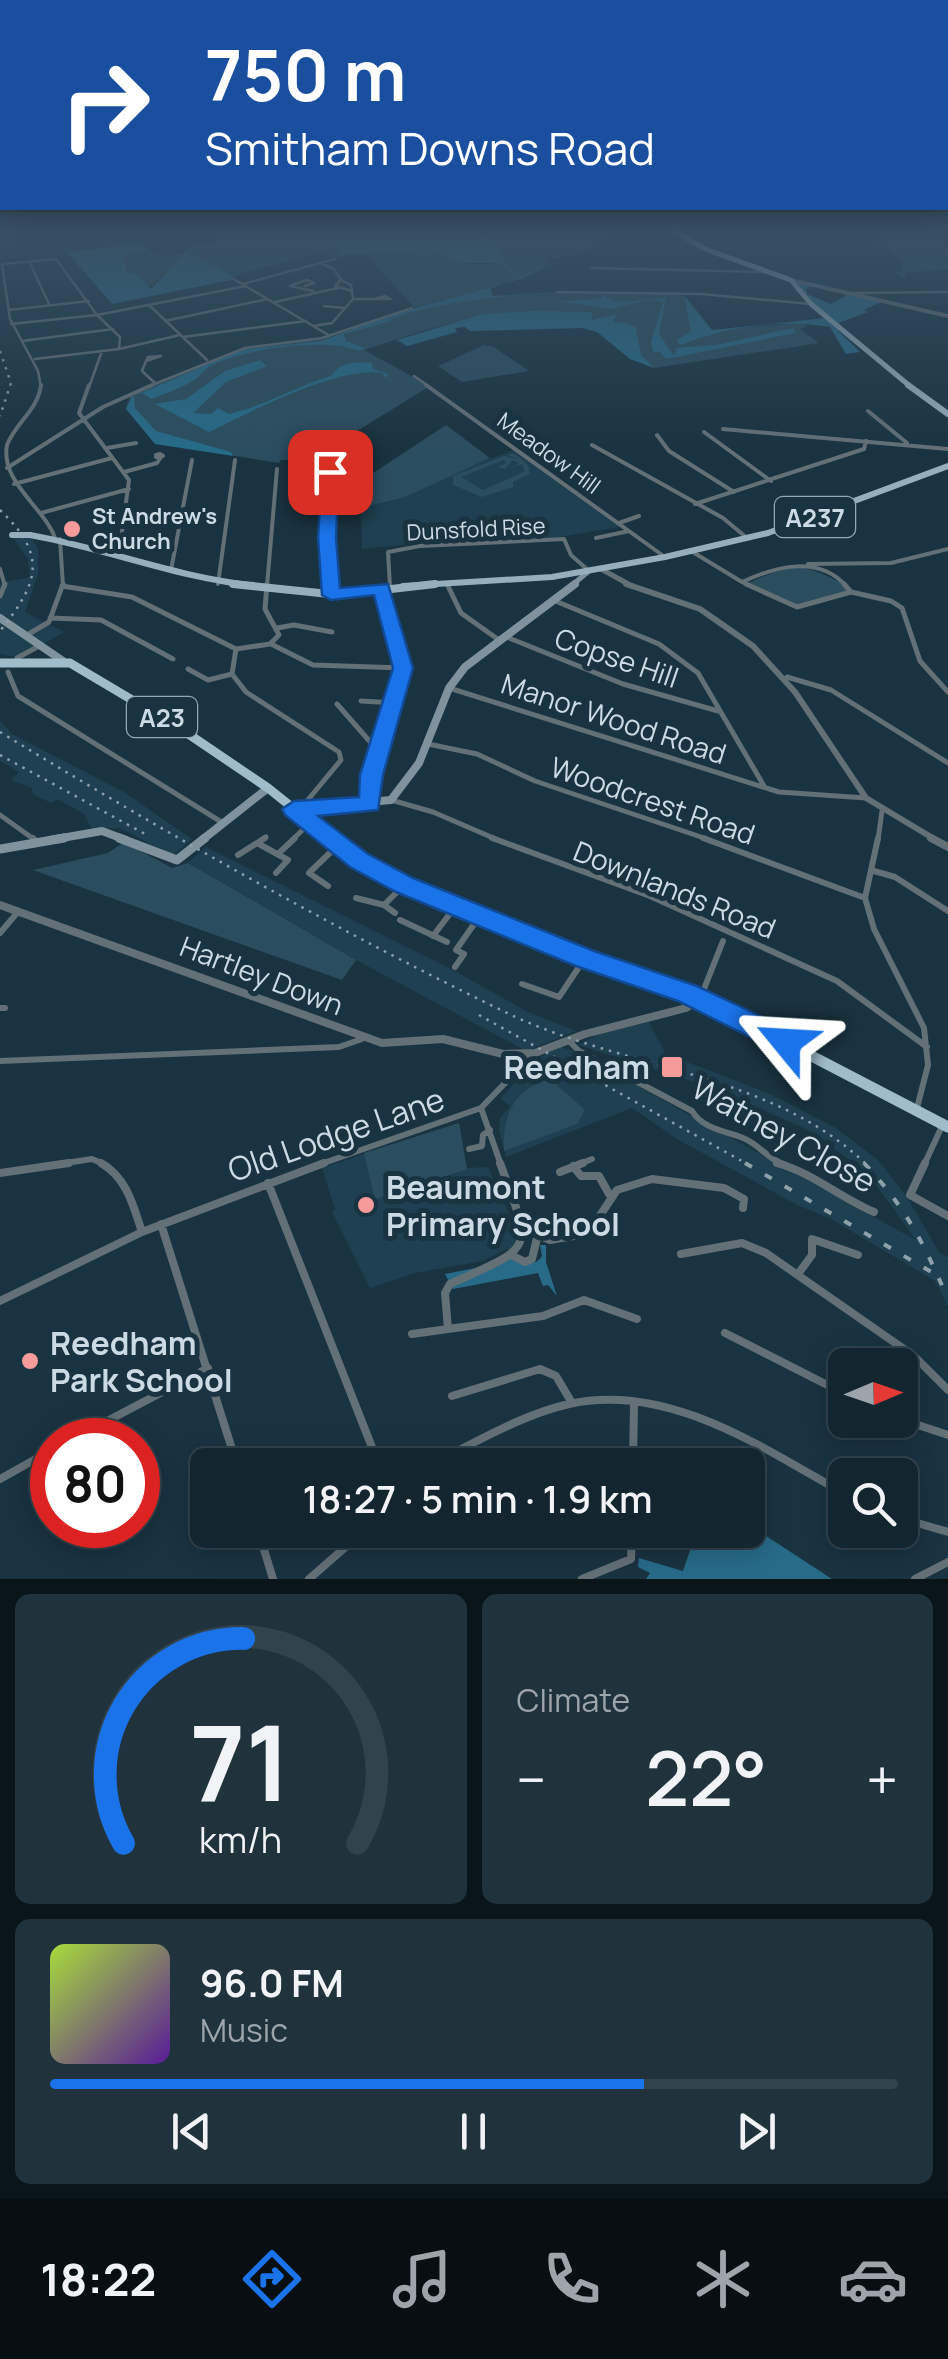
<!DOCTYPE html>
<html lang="en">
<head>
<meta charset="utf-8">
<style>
	:root { --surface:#132630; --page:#20323c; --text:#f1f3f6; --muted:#9da5ab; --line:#32434c; --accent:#1a73e8 }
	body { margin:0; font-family:Manrope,sans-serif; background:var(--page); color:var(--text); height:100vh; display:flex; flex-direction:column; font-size:38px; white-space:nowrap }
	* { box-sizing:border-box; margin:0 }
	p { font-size:32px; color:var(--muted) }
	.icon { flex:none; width:55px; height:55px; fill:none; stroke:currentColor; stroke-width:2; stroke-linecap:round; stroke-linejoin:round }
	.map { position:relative; height:1579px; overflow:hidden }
	.sheet { display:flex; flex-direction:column; gap:15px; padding:15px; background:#0a151a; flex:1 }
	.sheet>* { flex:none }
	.hud { position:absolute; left:0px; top:0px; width:950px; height:210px; box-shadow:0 5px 25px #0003,0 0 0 2px var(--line); background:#1a4fa0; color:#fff; overflow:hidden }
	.needle { width:65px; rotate:88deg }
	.tools { position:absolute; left:828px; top:1348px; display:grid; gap:20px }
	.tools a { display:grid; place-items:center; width:90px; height:90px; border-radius:15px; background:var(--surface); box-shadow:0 5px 25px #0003,0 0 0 2px var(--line); font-size:50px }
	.speed { position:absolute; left:30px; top:1418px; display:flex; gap:20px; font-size:50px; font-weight:700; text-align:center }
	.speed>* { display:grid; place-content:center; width:130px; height:130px; border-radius:50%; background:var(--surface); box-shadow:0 5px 25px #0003,0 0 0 2px var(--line); line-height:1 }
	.speed .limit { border:15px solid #d22; background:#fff; color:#111 }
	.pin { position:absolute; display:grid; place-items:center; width:85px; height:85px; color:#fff; margin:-42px; border-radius:20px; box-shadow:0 5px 15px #0006 }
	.me { position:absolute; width:110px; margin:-55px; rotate:297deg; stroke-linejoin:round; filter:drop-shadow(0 0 8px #0008) }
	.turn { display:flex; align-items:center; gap:35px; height:210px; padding:0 40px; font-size:45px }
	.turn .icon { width:130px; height:130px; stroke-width:2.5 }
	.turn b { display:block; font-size:70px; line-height:85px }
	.big { font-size:75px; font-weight:600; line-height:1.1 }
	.sheet .widget { flex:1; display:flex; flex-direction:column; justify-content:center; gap:15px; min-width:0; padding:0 35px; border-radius:15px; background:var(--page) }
	.sheet .dial { align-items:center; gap:0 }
	.dial svg { height:260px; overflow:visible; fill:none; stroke:var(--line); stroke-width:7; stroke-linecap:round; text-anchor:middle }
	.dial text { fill:var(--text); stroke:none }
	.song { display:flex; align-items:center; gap:30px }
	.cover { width:120px; height:120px; border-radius:15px; background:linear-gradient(135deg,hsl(80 70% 55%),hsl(270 70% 35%)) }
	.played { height:10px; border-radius:5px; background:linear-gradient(90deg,var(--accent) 70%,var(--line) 70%) }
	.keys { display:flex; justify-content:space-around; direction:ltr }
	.heat { display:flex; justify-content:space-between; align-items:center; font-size:55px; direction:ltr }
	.sheet .tiles { flex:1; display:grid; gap:15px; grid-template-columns:1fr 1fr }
	.widget:last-child { grid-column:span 2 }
	.trip { position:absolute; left:190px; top:1448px; width:575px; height:100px; border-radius:15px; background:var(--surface); box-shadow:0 5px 25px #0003,0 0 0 2px var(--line); font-weight:600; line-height:100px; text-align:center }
	.dock { display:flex; height:160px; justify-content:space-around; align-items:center; background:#080f13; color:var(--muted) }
	.dock .icon { width:70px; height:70px }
	.dock .current { color:var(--accent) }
	.dock b { font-size:45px; color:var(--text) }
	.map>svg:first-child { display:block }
</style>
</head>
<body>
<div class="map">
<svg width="948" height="1579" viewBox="0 0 948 1579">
	<rect width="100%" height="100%" fill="#193340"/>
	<path fill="#1e4050" d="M514 450 620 527 559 537 419 543 362 549 361 508 405 497 449 474Z
		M12 536 31 537 38 549V575L25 612 64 632 19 658 0 654V583L30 577 28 559Z
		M0 721 12 734 124 792 192 839 172 856 120 828 92 829 84 814 58 799 51 803 33 794 32 788 11 780 19 772 0 761Z
		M206 847 455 971 528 1012 576 1031 526 1051 356 960 188 863Z
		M649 1022 666 1054 768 1093 836 1128 878 1160 907 1197 939 1252 948 1257V1306L935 1281 831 1219 797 1205 677 1139 632 1108 506 1157 499 1130 500 1118 510 1106 500 1099 536 1059 559 1047 572 1050 916 1240 868 1174 808 1130 711 1087 578 1045 599 1034Z
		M459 1123 467 1168 488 1167 519 1235 515 1248 504 1250 483 1261 415 1273 370 1288 332 1212 335 1209 322 1168Z"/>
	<path fill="#2b4e5f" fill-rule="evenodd" d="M263 231H611C589 256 579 255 547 258L550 263 544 264 545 268 518 280 500 256 455 262 476 265 503 263 516 280 415 308 364 252 335 258 323 252 233 276 190 252 223 239Z
		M908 231H948V237L942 238 948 244V269L905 273V280L896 273 901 271 903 261 875 240Z
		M141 245 164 258 186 253 147 289 127 272 122 259 142 249Z
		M562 292 681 294 712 330 802 323 807 326 800 329 819 343 654 368C636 355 618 336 598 326 529 291 433 328 364 350L430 386 310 460H281L279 463 155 443 126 408 130 396 238 350 332 337 376 321 465 299Z
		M484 345 494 347 529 371 462 382 438 366Z
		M446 425 490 458 405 497 361 508 364 479Z
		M513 453C521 459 530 463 530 474L513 482V487L482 497 453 485V476L504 456 518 459 508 455ZM504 460 506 463 497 467 505 469 513 460 519 463 511 467 522 464 525 471 483 490 461 477Z
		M789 566C811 567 826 575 845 585L847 592 799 606 748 583Z
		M124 842 172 868 188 863 356 960 342 980 33 870 108 853Z
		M550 1079 585 1110 577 1124 504 1151C502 1115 514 1089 550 1079Z
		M459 1123 467 1169 375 1199 364 1153Z"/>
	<path fill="#276b88" d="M261 231 221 239 188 252 233 276 231 280 112 304 67 252 140 244 149 250 128 253 123 259 127 272 135 273 151 289 189 248Z
		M326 231H425L436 243 487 236 518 280 560 261 490 289 493 296 575 291C511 296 451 298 390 319L391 321 344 334 346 341 365 348 358 351C326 337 245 349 212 365 205 368 201 376 194 380 181 388 165 394 151 399L143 393 134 396 135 408 156 431 231 452 233 456 155 444 126 409 132 397 241 350 322 341 384 317 516 280 503 263H460L433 249 343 255 333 235Z
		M795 281 811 286 806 289 807 294 831 304 825 307 849 294 881 302 864 310 868 312 838 323 813 304Z
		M602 295C620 307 645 298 666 298L659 334 674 356 677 348 716 345 793 328 796 333 666 359 660 352H653L651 341 663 302 650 299 613 309 562 302 491 306 601 299Z
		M684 295 712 330 825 318 860 352 846 354 830 327C781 319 728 326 680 345L677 340 691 331Z
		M532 311 592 312V320L617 314 613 322 628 323 636 328 641 355 654 368 630 359 597 332 582 328 470 331 465 327 455 328 457 332 407 346 397 340 483 314Z
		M260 360 267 366 226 382 193 413 211 414 218 408 229 414C264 406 297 386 331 376 340 362 356 362 372 363L373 369 388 374 386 378 382 373C338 366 250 412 209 432L155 404 186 399 225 371Z
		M540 1245H546V1262L557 1296 548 1285 543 1286 538 1273 453 1289 445 1274 481 1267 511 1253 512 1260C523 1264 535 1267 542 1256Z
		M748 1524 832 1579H646L650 1573 638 1567 639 1558 683 1571 697 1530H748Z"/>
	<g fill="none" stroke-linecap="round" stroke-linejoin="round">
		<path stroke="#637076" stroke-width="2.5" d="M29 261 49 304
			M320 263 334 269 341 280 335 286 352 291
			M590 268 767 272
			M232 278 330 336
			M243 284 335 259
			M305 286 314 283 307 280 290 286 313 291
			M557 292 701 294 811 304
			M854 293 948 292
			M385 296 391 299H374Z
			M353 299H374
			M275 302 338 288
			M149 305 207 360
			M324 306 344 308
			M9 310 89 301
			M165 321 268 299
			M332 323 353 299 351 285 341 280
			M11 324 97 315 246 286
			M313 326 332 323
			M183 337 306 321
			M22 341 113 329
			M161 356 146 361 148 357Z
			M35 359 119 349 180 335
			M146 361 142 371 155 383
			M414 376 430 387
			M41 387 38 371 10 319 2 264 56 259 97 315 120 337 119 349
			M89 387 102 351
			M147 387 245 348 322 338 412 308"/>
		<path stroke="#637076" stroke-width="4" d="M41 385C38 410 16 422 7 445 0 482 44 507 55 538
			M89 385 79 413 129 480 119 554
			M426 385 665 557
			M868 411 907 443
			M723 429 948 449
			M704 432 771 481
			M657 435 669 451 734 492
			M592 445 723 518 747 538
			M107 448 136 443
			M160 454 163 456 156 457V455Z
			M7 468 103 407 152 385
			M124 472 157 463 161 457
			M330 472 327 538 330 586
			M14 484 112 458
			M695 504 864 449 866 441
			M41 513 129 489
			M619 523 639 516
			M596 538 629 531
			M60 539 63 586
			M691 551 742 582
			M808 564 891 563 948 549
			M0 569 5 586
			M171 570 192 460
			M742 582 751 586
			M742 582C775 567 818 554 846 586
			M218 584 235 460
			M267 586 277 469
			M390 586 388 552 420 546 564 539 571 555 588 570"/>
		<path stroke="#637076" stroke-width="5" d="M330 584 331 593
			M447 584 461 613 499 640
			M746 584 797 607 851 592 844 584
			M62 586 132 597 236 649
			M851 592 891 601 902 608 920 661 948 692
			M0 596 5 584
			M553 600 659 644 698 673 764 786
			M50 618 101 620 173 659
			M277 628 294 625 332 632
			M27 635 49 622 63 584
			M504 636 623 684 718 711
			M271 644 313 665 403 668
			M236 649 232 674 246 692 339 752 341 760 302 807
			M236 649 270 644 279 635 265 609 267 584
			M17 658 41 645
			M188 669 208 680 232 674
			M8 672 18 696 223 823
			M787 677 831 690 948 763
			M449 688 779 792 866 798
			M361 701 395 703
			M337 704 379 752
			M428 744 477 754 535 781 710 840
			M391 800 433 812 498 840
			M370 802 371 775 403 668 382 591
			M0 815 35 840
			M261 840 266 837
			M292 840 309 824
			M878 840 882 811"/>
		<path stroke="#637076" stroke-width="6" d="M33 838 36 841
			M492 838 650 896 837 981 927 1047
			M703 838 865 898
			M878 838 865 898 874 929 924 1028 928 1065 917 1108
			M259 844 288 860 276 873
			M279 853 295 838
			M238 855 265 838
			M874 871 895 877 948 911
			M328 886 309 873 336 847
			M356 898 384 905
			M395 913 384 905 403 886
			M400 920 447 942
			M0 933 17 913
			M433 936 455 907
			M455 967 464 954 456 950 479 917
			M522 984 559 997 583 961
			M700 999 723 941
			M0 1008H5
			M569 1041 579 1051 692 1111C703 1129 725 1131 743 1138 759 1144 768 1160 786 1165
			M0 1061 339 1047 362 1039
			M481 1108 501 1165
			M469 1149 482 1146 483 1135 490 1130
			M52 1165 92 1159 106 1165
			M318 1165 481 1108 532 1055
			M577 1165 592 1159
			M924 1165 943 1124"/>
		<path stroke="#637076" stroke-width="8" d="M101 1163C127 1178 133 1205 142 1232
			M500 1163C533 1253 536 1245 450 1284L445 1293 448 1329 543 1316 584 1300 637 1319
			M777 1163C813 1173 839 1197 874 1212
			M925 1163 910 1195 948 1216
			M573 1166 581 1176H599L609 1194
			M560 1172 583 1163
			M0 1173 69 1163
			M268 1183 379 1465
			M161 1224 237 1465
			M523 1229 550 1240 580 1235 595 1223 617 1190 652 1179 724 1188 744 1199 743 1208
			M681 1254 742 1243 766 1253 914 1356 948 1390
			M513 1256 525 1262 532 1259 537 1238
			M798 1274 812 1255V1239L858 1255
			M0 1301 142 1232 324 1163
			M725 1333 845 1394
			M412 1334 448 1329
			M452 1396 540 1369 556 1376 572 1403
			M900 1419 948 1435
			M71 1440 208 1368
			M429 1465C474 1444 520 1415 569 1404 668 1382 763 1448 845 1494
			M633 1465 634 1403
			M0 1479 52 1450
			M900 1518 948 1532
			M258 1530 273 1579
			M309 1579 365 1530
			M582 1579 631 1559 632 1530
			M915 1579 948 1562"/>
		<path stroke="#637076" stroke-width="4" d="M791 280 948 316"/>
		<path stroke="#637076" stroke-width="5" d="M601 569 632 586"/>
		<path stroke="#637076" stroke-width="6" d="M626 584 700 609 753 646 795 692 866 798 936 840"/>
		<path stroke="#637076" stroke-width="8" d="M931 838 948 847
			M0 905 382 1043 443 1039 503 1054 535 1053 585 1034 686 1008 700 999"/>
		<path stroke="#80939d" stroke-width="5" d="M571 586 589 571"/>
		<path stroke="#80939d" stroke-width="8" d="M0 618 63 661
			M294 809 391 800 419 763 449 688 465 667 575 584
			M50 840 102 831 126 840
			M202 840 268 788"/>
		<path stroke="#80939d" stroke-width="9" d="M119 838 177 860 205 838
			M0 849 64 838"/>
		<path stroke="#96afbc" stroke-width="5" d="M674 231 705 249 791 280 811 304 911 387"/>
		<path stroke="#96afbc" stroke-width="6" d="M908 385 948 414
			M30 535C109 549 177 578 257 586
			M403 586 552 577 665 557 768 533 948 466"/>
		<path stroke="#96afbc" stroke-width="8" d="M233 584 339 595 435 584"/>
		<path stroke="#a0bcca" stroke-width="9" d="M0 663H70L181 729 268 788 333 840"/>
		<path stroke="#a0bcca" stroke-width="11" d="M330 838 359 861 405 885 585 958 708 1002 948 1127"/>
		<path stroke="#8ea1ab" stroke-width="2.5" stroke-dasharray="2.5 6" stroke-linecap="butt" d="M0 351 11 383 0 416
			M0 510C48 556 39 582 0 631
			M0 732C164 832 332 928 505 1012 621 1069 771 1072 867 1165
			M0 755 145 834
			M479 1015 749 1165"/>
		<path stroke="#8ea1ab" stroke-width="4" stroke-dasharray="8 15" stroke-linecap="butt" d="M745 1163 940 1277
			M864 1163C907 1209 923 1242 948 1299"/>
		<path stroke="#96afbc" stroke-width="6" d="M12 535H30"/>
	</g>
	<linearGradient id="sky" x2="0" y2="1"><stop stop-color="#0e1c23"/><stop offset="0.51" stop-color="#385064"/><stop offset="1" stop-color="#385064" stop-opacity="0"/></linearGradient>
	<rect width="948" height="452" fill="url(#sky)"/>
	<path fill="#1a73e8" stroke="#114b97" stroke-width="2.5" d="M330 467 339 472 336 538 340 588 388 584 413 668 383 775 378 810 318 816 368 854 413 878 594 951 697 986 796 1033 800 1042 796 1050 786 1053 776 1050 678 1001 576 966 396 892 350 867 285 815 282 809 294 801 359 797 360 775 393 668 374 595 331 600 322 595 318 538 322 472Z"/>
	<g fill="#f59b9a" stroke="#193340" stroke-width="4">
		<circle cx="72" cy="529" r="10"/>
		<rect x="660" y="1055" width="24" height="24" rx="5"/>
		<circle cx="366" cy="1205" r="10"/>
		<circle cx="30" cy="1361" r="10"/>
	</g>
	<g text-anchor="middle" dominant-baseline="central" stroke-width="10" stroke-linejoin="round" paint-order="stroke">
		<g font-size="22" fill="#ccdbe3" stroke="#193340">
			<text transform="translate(549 453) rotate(36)">Meadow Hill</text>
			<text transform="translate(476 529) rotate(-3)">Dunsfold Rise</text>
		</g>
		<g font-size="22" font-weight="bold" fill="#ccdbe3" stroke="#193340" text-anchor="start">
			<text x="92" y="516">St Andrew's<tspan x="92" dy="25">Church</tspan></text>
		</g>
		<g fill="#193340" stroke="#96a9b2" stroke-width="2.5">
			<rect x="775" y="497" width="80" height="40" rx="8"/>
			<rect x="127" y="697" width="70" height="40" rx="8"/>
		</g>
		<g font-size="25" font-weight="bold" fill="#ccdbe3">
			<text x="815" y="517">A237</text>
			<text x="162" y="717">A23</text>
		</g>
		<g font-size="28" fill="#ccdbe3" stroke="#193340">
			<text transform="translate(617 657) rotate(19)">Copse Hill</text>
			<text transform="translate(614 718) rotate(18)">Manor Wood Road</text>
			<text transform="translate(653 800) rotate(19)">Woodcrest Road</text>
			<text transform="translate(675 889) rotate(22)">Downlands Road</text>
			<text transform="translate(262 975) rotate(21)">Hartley Down</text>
		</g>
		<g font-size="32" font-weight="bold" fill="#ccdbe3" stroke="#193340" text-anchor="start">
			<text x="650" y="1067" text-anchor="end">Reedham</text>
			<text x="386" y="1187">Beaumont<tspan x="386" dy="37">Primary School</tspan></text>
			<text x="50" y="1343">Reedham<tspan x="50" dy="37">Park School</tspan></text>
		</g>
		<g font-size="32" fill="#ccdbe3" stroke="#193340">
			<text transform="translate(336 1134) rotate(-19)">Old Lodge Lane</text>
			<text transform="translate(784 1134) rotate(29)">Watney Close</text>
		</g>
	</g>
</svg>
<div class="tools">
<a><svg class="needle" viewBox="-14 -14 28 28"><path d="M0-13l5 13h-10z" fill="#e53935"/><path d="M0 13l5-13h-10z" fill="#9da5ab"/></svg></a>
<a><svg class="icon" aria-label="search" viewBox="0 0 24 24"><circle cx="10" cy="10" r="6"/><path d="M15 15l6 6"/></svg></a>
</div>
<div class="speed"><div class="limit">80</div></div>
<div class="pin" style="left:330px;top:472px;background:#d93025"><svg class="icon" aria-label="arrive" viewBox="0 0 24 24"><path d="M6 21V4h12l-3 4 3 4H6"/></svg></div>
<svg class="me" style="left:786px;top:1042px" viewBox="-20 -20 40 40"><path d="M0-17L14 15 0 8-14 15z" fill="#1a73e8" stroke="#fff" stroke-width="4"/></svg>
<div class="trip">18:27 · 5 min · 1.9 km</div>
<div class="hud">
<div class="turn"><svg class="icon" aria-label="right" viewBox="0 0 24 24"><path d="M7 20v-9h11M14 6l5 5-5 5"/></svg><div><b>750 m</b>Smitham Downs Road</div></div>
</div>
</div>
<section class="sheet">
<div class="tiles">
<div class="widget dial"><svg viewBox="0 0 100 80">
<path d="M14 69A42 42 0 1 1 86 69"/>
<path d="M14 69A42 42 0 0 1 51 6" stroke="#1a73e8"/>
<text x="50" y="56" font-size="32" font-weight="700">71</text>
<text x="50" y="72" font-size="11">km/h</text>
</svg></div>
<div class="widget"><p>Climate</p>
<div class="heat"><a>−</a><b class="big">22°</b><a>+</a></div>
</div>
<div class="widget">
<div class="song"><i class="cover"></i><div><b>96.0 FM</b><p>Music</p></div></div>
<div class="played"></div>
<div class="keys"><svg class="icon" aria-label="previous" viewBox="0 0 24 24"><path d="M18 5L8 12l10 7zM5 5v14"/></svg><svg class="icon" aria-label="pause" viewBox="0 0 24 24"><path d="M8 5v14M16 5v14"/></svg><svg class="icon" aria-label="next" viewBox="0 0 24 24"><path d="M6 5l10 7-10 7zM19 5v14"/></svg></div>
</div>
</div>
</section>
<nav class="dock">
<b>18:22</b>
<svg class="icon current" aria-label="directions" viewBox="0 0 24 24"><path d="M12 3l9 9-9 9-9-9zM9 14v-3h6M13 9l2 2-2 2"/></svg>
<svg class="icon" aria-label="music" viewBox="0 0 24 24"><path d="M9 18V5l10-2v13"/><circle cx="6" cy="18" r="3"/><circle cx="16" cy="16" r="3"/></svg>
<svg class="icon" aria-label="phone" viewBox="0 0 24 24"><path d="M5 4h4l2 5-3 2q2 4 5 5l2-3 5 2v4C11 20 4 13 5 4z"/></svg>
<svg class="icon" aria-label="climate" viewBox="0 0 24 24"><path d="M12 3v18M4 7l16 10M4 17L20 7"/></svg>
<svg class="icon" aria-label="car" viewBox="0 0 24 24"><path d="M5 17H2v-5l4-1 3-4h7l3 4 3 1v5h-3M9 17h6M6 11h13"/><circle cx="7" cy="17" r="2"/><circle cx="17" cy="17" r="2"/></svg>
</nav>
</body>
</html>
